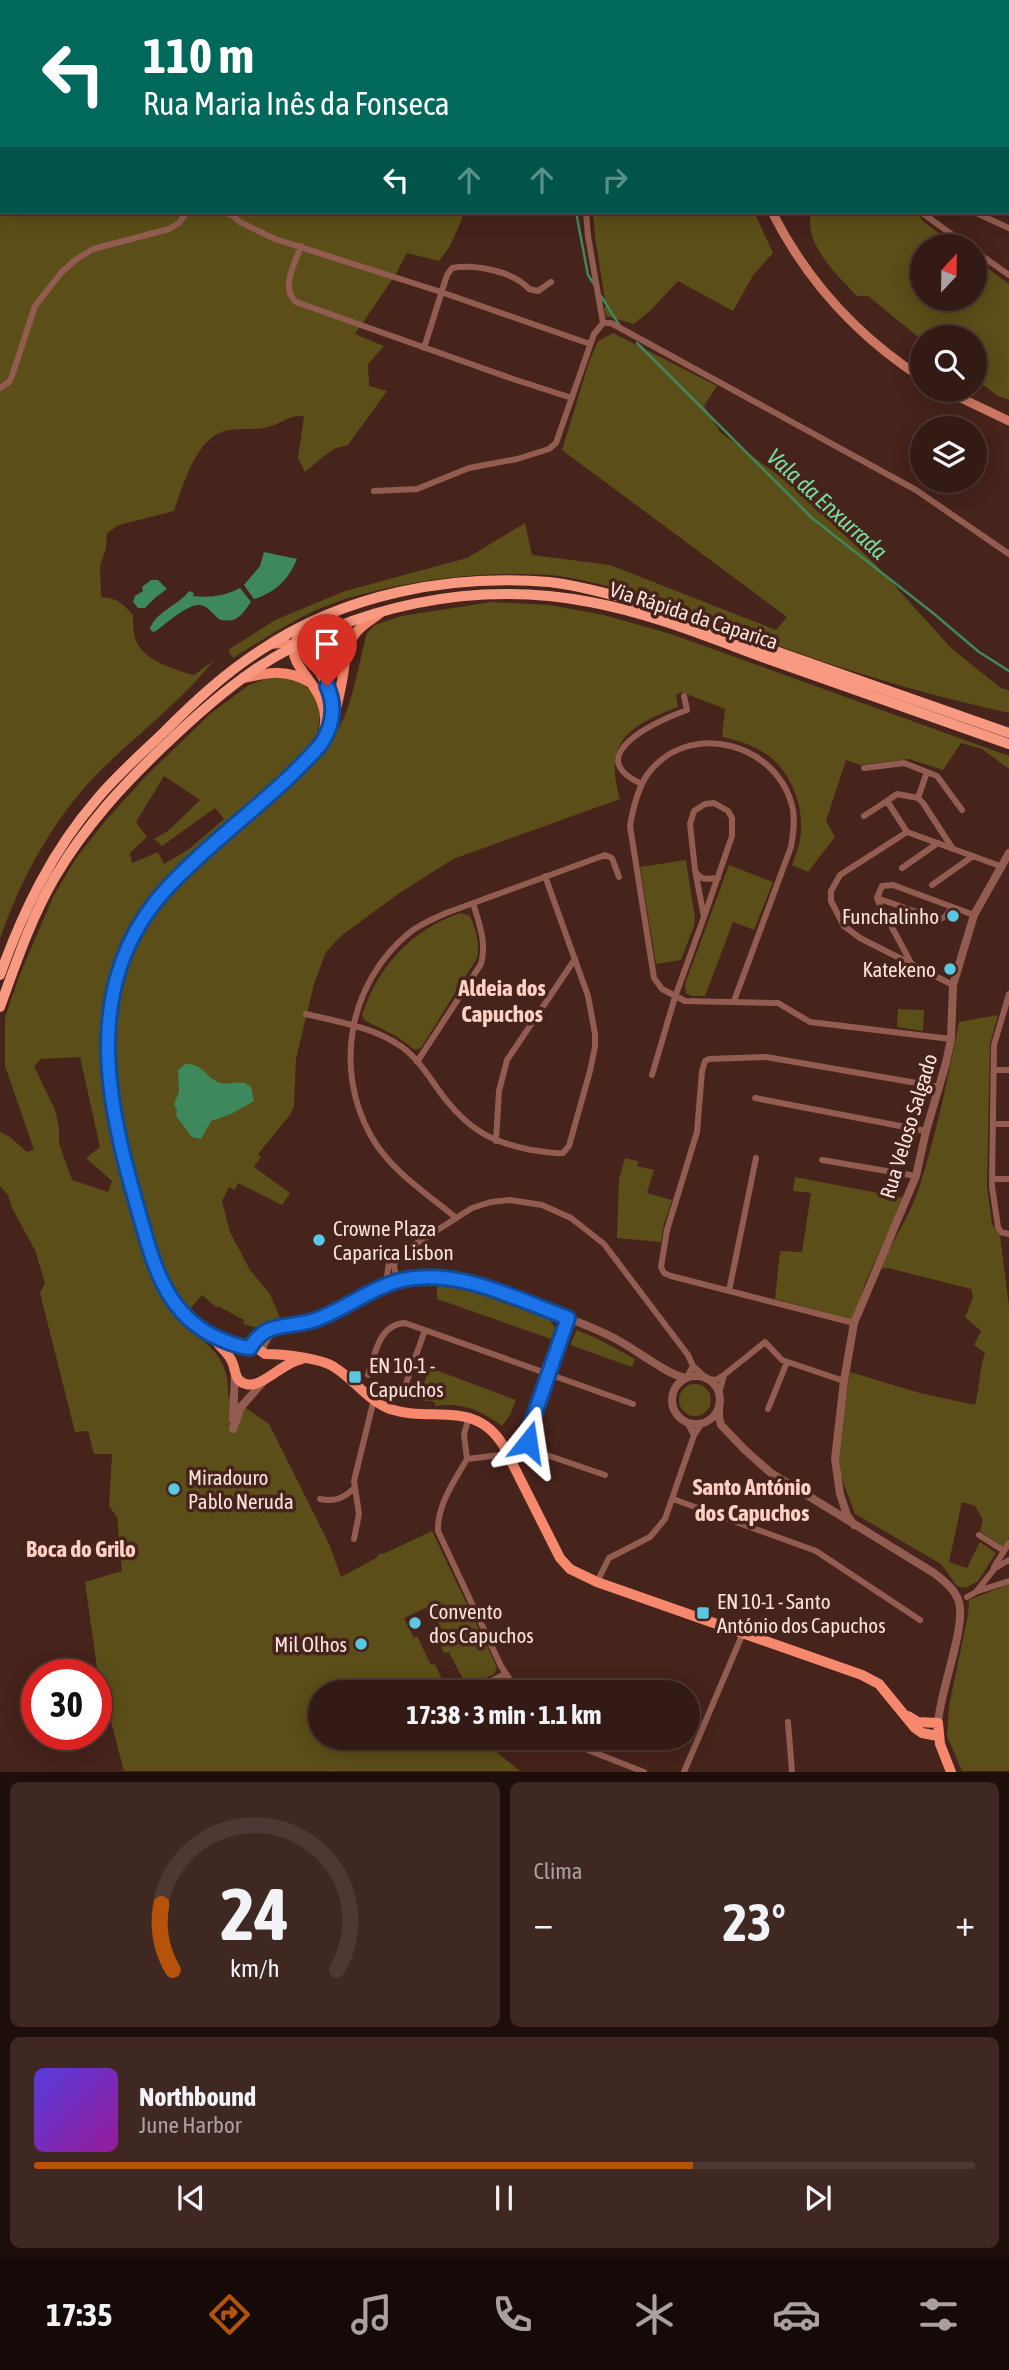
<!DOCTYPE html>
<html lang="pt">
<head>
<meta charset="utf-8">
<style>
	:root { --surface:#341a14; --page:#3f2722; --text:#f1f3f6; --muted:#a9a1a0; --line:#4e3834; --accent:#b45309 }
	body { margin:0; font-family:"Asap Condensed",sans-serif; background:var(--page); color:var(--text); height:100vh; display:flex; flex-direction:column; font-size:26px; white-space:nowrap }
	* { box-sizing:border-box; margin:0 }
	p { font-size:23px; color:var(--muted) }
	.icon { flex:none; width:38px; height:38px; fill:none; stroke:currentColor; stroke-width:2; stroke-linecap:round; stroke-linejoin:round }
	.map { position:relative; height:1772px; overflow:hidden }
	.sheet { display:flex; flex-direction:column; gap:10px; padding:10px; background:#1d0e0b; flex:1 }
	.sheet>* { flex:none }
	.guide { position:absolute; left:0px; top:0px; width:1010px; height:214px; box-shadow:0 4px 18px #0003,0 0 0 2px var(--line); background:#00695c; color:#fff; overflow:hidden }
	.needle { width:46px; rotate:22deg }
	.controls { position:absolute; left:910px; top:234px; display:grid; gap:14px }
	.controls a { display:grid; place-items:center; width:77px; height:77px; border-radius:50%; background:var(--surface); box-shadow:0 4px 18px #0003,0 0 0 2px var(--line); font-size:35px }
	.speed { position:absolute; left:21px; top:1659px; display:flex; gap:14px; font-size:35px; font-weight:700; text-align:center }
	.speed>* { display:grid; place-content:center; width:91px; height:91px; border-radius:50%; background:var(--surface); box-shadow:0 4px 18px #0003,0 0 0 2px var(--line); line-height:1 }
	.speed .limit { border:10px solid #d22; background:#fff; color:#111 }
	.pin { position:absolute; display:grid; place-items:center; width:60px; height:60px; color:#fff; margin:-72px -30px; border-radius:50% 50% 50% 0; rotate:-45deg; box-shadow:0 0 7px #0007 }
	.pin .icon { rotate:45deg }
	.me { position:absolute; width:77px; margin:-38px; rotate:15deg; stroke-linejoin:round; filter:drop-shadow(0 0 5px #0008) }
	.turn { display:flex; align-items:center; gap:24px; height:147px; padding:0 28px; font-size:32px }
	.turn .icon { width:91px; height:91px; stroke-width:2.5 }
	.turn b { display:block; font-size:49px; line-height:60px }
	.lanes { display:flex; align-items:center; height:66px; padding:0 28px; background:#0003; justify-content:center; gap:35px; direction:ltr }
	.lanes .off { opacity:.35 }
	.big { font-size:52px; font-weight:700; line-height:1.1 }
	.sheet .tile { flex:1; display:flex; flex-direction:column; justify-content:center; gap:10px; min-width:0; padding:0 24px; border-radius:10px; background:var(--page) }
	.sheet .dial { align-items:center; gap:0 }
	.dial svg { height:182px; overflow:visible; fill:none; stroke:var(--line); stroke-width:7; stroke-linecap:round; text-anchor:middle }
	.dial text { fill:var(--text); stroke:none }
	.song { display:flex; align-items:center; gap:21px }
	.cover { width:84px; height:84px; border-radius:10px; background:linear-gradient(135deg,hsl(250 70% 55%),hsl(300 70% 35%)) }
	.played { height:7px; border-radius:4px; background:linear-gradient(90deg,var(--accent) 70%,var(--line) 70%) }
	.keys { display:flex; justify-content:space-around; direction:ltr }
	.heat { display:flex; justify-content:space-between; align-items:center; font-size:38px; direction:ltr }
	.sheet .tiles { flex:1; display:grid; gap:10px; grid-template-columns:1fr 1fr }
	.tile:last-child { grid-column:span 2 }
	.trip { position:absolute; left:308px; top:1680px; width:392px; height:70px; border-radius:35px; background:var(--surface); box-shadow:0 4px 18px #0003,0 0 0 2px var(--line); font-weight:700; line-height:70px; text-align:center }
	.tab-bar { display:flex; height:112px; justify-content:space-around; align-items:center; background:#150a08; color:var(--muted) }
	.tab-bar .icon { width:49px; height:49px }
	.tab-bar .on { color:var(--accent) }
	.tab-bar b { font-size:32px; color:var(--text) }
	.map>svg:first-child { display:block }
</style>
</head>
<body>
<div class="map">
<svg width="1009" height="1772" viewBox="0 0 1009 1772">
	<rect width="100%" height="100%" fill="#46231b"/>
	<path fill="#5b4e18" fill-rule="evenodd" d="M0 0H446V2H2V212H465L450 246 439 261 407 253 396 274 355 334 384 346 368 364 369 386 387 391 348 445 336 448 324 456 305 472 298 458 304 416C288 415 283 423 268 427 255 431 239 427 225 431 196 438 183 486 174 511L119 525 107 533 106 548 100 566 101 597C117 598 122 603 133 615 133 624 133 634 137 643 144 660 177 671 194 675L214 660C180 703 136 735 98 773 53 819 21 878 0 939Z
		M702 0H1009V136L1008 2H703Z
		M593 212H754L773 253 754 274 733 311 678 281 651 310 634 324 606 316 604 308 606 307 595 236Z
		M811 212H917L924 222 957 247H922V299H975V259L1009 284V400L998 396 975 379V338H922V340L868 296H857C836 274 804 245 811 212Z
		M613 333 717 386 704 406 720 432 798 490 875 564 952 649 1001 688 1009 690V713C937 697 865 677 796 652 718 624 642 589 559 576 547 574 534 575 522 574 463 573 402 582 345 599 305 612 268 636 233 658L228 650 275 620 345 591 467 558 525 523 532 555 610 565 776 630 787 617 562 450 589 362 598 341Z
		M492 602 550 605 604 615 671 634 1009 756V769L982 749 961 743 943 770 909 759 860 765 846 760 826 821 835 837 808 872 792 865C795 856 799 847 800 839 806 808 790 768 763 752 750 744 737 740 722 737L725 709 681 692 676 695 678 707C628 726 603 742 620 799L453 859 398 894 341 936 326 952 314 984 296 1059 294 1106 290 1115 258 1154 261 1157 254 1167 290 1193 282 1205 238 1183 235 1190 229 1187 222 1201 230 1232 250 1270 270 1294 280 1318 267 1321 258 1328 243 1324 244 1320 218 1306 217 1308 202 1295 190 1309 197 1318C189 1311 181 1304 175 1295 153 1264 142 1207 133 1170 111 1080 99 983 162 906 180 884 202 866 222 846 232 836 241 825 251 815 279 789 313 765 335 734 353 708 358 664 367 633L375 625 401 616Z
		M356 626 345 641 336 675 330 679 307 648Z
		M285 676C319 689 325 703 316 738 264 796 198 841 148 900 141 908 136 918 131 927 79 1013 101 1115 129 1205 138 1234 146 1263 158 1291 176 1336 232 1338 228 1396L269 1424 330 1546 341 1577 376 1558 380 1553 383 1554 432 1531 497 1667 494 1674 467 1687 449 1652 444 1653 434 1632 441 1628 430 1606 404 1618 414 1638 417 1636 431 1665 435 1664 448 1692H320V1738H479L520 1771H124L97 1668 85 1582 122 1571 117 1517 109 1506 112 1454H94L88 1431 75 1432 40 1293 45 1283 35 1250 12 1208 8 1195 0 1186V1132L10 1137 27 1152 34 1150 5 1066V1017L20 974 54 895 76 858 106 820 146 776 210 714 249 685 265 679ZM164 776 200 800 168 831 154 839 162 846 215 808 224 819 189 849 164 864 158 852 132 863 130 853 147 837 136 822ZM80 1057 100 1147 86 1158 112 1181 108 1192 72 1180 59 1143V1127L55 1110 34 1066 41 1059Z
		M686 860 695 918 694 926 681 960 656 964 640 867Z
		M729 865 773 882 754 930 733 922 705 996H692L686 993 685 984Z
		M461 913 470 916C476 930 480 942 477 958L421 1048 415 1050 396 1036 364 1020 362 1015C378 967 411 929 461 913Z
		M898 1009 924 1010 923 1031 897 1027Z
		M998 1015 990 1044 987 1186 992 1224 1000 1236 1009 1306V1538L1004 1548 980 1531 983 1520 975 1506 962 1502 949 1562 967 1568 980 1542 996 1553 978 1581 966 1588 957 1586 941 1564 855 1514 839 1471V1438L850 1372 920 1393 975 1405C980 1387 979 1370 985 1353L974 1345 981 1331 965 1317 973 1297 971 1289 888 1268 880 1269C891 1243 909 1217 918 1191 936 1136 948 1078 959 1022Z
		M625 1158 638 1161 637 1166 654 1170 647 1193 672 1200 664 1224 661 1242 617 1238 619 1179Z
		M795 1177 904 1198 866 1281 853 1320 775 1299 780 1251 802 1252 811 1193 793 1191Z
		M437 1286 467 1290 549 1319 555 1328 551 1339 437 1299Z
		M577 1330 598 1339 635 1359 632 1367 570 1345Z
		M430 1368 516 1400 510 1415 502 1426C481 1410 461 1402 435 1406V1402L420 1400 421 1392 434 1396 436 1391 423 1386Z
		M679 1400a16 16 0 1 1 32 0a16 16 0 1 1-32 0Z
		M1009 1584V1771H962L947 1736 949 1706 968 1615 969 1600Z"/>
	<path fill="#3e895c" d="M264 552 297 559C288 580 276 592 254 599L244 585 260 566Z
		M151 580H158L167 589 156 597 145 608H138L133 602 135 596 143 591 142 587Z
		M240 588 251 602C242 614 238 623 221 620 215 617 210 609 204 606 191 600 166 624 156 631L153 632 150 629C155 612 179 605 189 591L194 593 193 596C209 598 225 596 240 588Z
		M185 1064C205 1063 205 1079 221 1083 229 1085 237 1081 245 1083L251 1087 254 1101 231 1114 211 1121 201 1139 192 1137 176 1116 177 1110 174 1104 179 1092 178 1070Z"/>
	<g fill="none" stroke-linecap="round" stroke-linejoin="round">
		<path stroke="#3e895c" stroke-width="2.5" d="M565 2 566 0
			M576 212 588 275 594 284
			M601 296 620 326
			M637 343 812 518 933 613 979 652 1009 671"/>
		<path stroke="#925d50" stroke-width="6" d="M386 2 388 0
			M549 2V0
			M1008 142 1009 141
			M1008 189 1009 190
			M223 212 232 215 240 222 275 239 441 292 590 344
			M586 212 588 236 603 323
			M921 212 969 247
			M974 212 1009 228
			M301 246C295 263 280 288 296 302L510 378 572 398
			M975 251 1009 275
			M424 348 447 275 452 268C475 264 513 271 529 289L538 291 551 282
			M0 388 9 382 12 376 35 306 61 273 75 260 93 249 169 229 179 223 187 212
			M374 491 417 489 469 468 517 459 549 449 556 443 594 334 603 323H611L916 490 1009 554
			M864 768 904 763 937 776 962 810
			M642 784C579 756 657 721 687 710L684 696
			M918 798 927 772
			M864 816 887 801
			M907 832 840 875 831 891V901L844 926 860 938 953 985
			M907 832 887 801 897 794 918 798 923 803 953 849
			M907 832 1000 866
			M902 868 938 843
			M696 872C701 881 708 879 718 878
			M932 885 973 856
			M877 898 939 920 946 916 952 907
			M911 963 879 903 877 898 882 886 893 885 974 915
			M1009 994 994 1045 992 1186 998 1227 1001 1232 1009 1234
			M734 1001 791 847C793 835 795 823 793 810 780 743 688 718 647 775 637 790 633 808 630 826L654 978 662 989 685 1001 778 1003 810 1022 951 1039
			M306 1014C339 1022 374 1027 402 1047 420 1060 432 1082 446 1100 471 1131 492 1142 531 1150 542 1151 552 1154 563 1153L569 1146 590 1071 595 1047V1034L588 996 545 876
			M417 1062 481 964C487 943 479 923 473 903
			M994 1070H1009
			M652 1075 675 997 704 917 732 836V818L728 811 714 803 705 804 694 811 690 824 695 870 704 917
			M755 1098 926 1131
			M993 1124H1009
			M496 1141 499 1091 507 1060 575 959
			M822 1160 916 1176
			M992 1179H1009
			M455 1217C426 1193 390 1170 371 1136 333 1068 349 983 409 933 420 924 433 919 446 913L605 855 612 858 619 877
			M396 1257 394 1267 398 1281
			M386 1285 389 1261 472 1208 491 1202 510 1200 542 1205 571 1218 604 1244 688 1355 693 1366
			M729 1291 756 1158
			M568 1318 528 1433V1442L535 1451 605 1475
			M854 1323 671 1276 664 1273 661 1267 667 1230 697 1132 702 1071 705 1061 709 1059 766 1057 940 1087
			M368 1375C375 1354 379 1324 405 1323L633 1404
			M724 1375 765 1342 782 1360 844 1381
			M687 1377 693 1366 705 1377
			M708 1379 716 1380 724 1375 719 1393
			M403 1392 425 1330
			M768 1409 787 1362
			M469 1417 464 1434 467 1459 508 1454
			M687 1422 694 1435 702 1423
			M467 1459C455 1480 437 1505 438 1531L501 1666 518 1692
			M320 1499C335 1502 345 1498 355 1487
			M673 1499 816 1551 920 1620
			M979 1535 1004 1551
			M354 1539 359 1514 354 1481 374 1399
			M994 1567 1009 1543
			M597 1582 609 1558 650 1537 665 1519 694 1435
			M978 1591 1009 1581
			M967 1597 976 1592 995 1568 1009 1560
			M471 1692 505 1674
			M788 1722 792 1772
			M562 1738 580 1747 644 1772
			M684 1772 743 1633"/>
		<path stroke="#925d50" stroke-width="8" d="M250 1348 264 1331 274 1327
			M262 1351C266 1323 300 1326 322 1317 348 1307 372 1288 399 1281 446 1269 490 1290 533 1305 560 1315 586 1324 612 1337 633 1347 665 1374 686 1378
			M672 1400a24 24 0 1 1 48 0a24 24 0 1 1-48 0Z
			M719 1405V1417L721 1425 745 1450 771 1473 934 1573C944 1581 955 1589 959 1602 966 1627 940 1691 938 1723
			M233 1419 235 1375
			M233 1429 241 1407 263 1382
			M854 1525 847 1515 840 1494 835 1459 844 1381 854 1323 916 1176 926 1131 946 1063 951 1039 953 985 974 915 1009 853"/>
		<path stroke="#ca7661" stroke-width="9" d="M677 0 678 2
			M772 212C807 281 857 336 922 378
			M944 390 1009 421"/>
		<path stroke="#f5886d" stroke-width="10" d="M310 624C304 630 296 637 294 646 288 669 333 690 324 730
			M272 644C306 636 333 685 332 714
			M243 678C268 673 286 668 309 682
			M215 1337 247 1348 258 1349 265 1354C282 1354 321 1358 334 1367 354 1379 368 1401 390 1409 432 1423 475 1399 503 1445L560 1558 570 1569 597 1582 862 1675 879 1684 915 1728 922 1733 938 1736
			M302 1359C283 1362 261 1389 246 1384 235 1381 236 1373 233 1364 231 1358 225 1351 221 1347 203 1326 179 1315 165 1291 152 1268 147 1241 139 1216 112 1127 89 1030 131 942 169 863 262 809 321 744 333 725 338 703 342 681 345 666 345 647 355 634 361 625 372 620 380 613
			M908 1716 918 1722 938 1723 940 1744 951 1772"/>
		<path stroke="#f89a82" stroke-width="10" d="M0 975C23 911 52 851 97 799 117 775 141 754 164 732 194 702 225 673 261 650 345 594 449 574 549 582 576 585 602 592 627 599L1009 733
			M0 1007C16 963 31 918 55 877 85 826 123 785 165 745 193 718 222 692 254 670 352 605 475 580 590 602 650 613 708 637 765 658 846 687 928 715 1009 744"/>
	</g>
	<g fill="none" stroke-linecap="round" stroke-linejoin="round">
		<g stroke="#114b97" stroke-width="18">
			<path id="route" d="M327 686C336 706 333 726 321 744 276 796 217 835 170 885 71 989 112 1121 147 1241 159 1283 177 1321 220 1339 229 1343 239 1347 250 1348 266 1320 288 1329 315 1320 344 1310 369 1289 398 1281 455 1266 516 1299 568 1318L528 1433V1442"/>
		</g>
		<use href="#route" stroke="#1a73e8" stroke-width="12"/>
	</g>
	<g fill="#57c9e2" stroke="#46231b" stroke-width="2.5">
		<circle cx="953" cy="916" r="7"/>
		<circle cx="950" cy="969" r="7"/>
		<circle cx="319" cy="1240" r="7"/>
		<rect x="348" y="1370" width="14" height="14" rx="3.5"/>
		<circle cx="174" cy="1489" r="7"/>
		<rect x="696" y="1606" width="14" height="14" rx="3.5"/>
		<circle cx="415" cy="1623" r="7"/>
		<circle cx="361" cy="1644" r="7"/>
	</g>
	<g text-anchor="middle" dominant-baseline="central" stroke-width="7" stroke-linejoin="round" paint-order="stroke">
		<g font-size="21" fill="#fbe3dd" stroke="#46231b">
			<text transform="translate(694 615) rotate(18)">Via Rápida da Caparica</text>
			<text transform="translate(908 1126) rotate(-73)">Rua Veloso Salgado</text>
		</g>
		<g font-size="21" fill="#fbe3dd" stroke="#46231b" text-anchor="start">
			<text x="939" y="916" text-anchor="end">Funchalinho</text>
			<text x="936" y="969" text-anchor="end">Katekeno</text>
			<text x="333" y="1228">Crowne Plaza<tspan x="333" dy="24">Caparica Lisbon</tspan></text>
			<text x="369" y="1365">EN 10-1 -<tspan x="369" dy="24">Capuchos</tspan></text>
			<text x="188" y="1477">Miradouro<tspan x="188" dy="24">Pablo Neruda</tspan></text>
			<text x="717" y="1601">EN 10-1 - Santo<tspan x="717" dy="24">António dos Capuchos</tspan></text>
			<text x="429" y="1611">Convento<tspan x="429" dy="24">dos Capuchos</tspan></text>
			<text x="347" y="1644" text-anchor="end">Mil Olhos</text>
		</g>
		<g font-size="23" font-style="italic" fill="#77de9e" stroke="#46231b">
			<text transform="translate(827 504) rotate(42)">Vala da Enxurrada</text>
		</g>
		<g font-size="23" font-weight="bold" fill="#fecfc3" stroke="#46231b">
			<text x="502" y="988">Aldeia dos<tspan x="502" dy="26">Capuchos</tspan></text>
			<text x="752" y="1487">Santo António<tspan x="752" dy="26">dos Capuchos</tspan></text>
			<text x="81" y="1549">Boca do Grilo</text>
		</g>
	</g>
</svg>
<div class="controls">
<a><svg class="needle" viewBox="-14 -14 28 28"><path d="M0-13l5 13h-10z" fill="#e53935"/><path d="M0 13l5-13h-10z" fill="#a9a1a0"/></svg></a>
<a><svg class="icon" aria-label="search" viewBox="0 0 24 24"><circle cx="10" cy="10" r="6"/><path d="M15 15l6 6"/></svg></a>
<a><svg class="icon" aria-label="layers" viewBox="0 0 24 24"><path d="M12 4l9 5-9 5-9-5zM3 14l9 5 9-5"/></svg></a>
</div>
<div class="speed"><div class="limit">30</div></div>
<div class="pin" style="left:327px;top:686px;background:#d93025"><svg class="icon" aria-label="arrive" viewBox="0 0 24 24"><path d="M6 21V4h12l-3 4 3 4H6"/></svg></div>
<svg class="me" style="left:528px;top:1442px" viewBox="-20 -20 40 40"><path d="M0-17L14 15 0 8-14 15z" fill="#1a73e8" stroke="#fff" stroke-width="4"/></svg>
<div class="trip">17:38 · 3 min · 1.1 km</div>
<div class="guide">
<div class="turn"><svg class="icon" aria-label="left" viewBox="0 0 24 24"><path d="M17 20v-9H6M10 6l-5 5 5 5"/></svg><div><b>110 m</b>Rua Maria Inês da Fonseca</div></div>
<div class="lanes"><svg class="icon" aria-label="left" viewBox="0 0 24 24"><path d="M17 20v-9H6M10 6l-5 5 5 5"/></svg><svg class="icon off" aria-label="ahead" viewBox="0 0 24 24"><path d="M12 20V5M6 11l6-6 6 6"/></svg><svg class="icon off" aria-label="ahead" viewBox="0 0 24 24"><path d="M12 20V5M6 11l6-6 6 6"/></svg><svg class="icon off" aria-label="right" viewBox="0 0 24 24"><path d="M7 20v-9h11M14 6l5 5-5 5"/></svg></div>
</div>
</div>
<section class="sheet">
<div class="tiles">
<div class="tile dial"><svg viewBox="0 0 100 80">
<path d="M14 69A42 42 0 1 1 86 69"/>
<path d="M14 69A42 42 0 0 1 9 40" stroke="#b45309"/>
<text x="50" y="56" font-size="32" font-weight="700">24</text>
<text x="50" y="72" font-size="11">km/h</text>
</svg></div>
<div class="tile"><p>Clima</p>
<div class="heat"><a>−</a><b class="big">23°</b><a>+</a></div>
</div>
<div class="tile">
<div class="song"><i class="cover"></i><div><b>Northbound</b><p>June Harbor</p></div></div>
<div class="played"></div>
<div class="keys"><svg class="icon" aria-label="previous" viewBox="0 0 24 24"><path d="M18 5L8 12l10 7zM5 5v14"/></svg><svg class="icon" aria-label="pause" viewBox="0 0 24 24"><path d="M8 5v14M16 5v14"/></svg><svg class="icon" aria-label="next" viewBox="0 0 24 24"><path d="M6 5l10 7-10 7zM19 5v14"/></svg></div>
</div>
</div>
</section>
<nav class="tab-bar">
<b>17:35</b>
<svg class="icon on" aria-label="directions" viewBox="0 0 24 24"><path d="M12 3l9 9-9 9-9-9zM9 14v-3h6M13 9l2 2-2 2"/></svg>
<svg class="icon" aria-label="music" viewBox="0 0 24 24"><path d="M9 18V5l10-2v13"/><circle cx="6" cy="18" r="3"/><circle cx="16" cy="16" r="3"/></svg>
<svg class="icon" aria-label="phone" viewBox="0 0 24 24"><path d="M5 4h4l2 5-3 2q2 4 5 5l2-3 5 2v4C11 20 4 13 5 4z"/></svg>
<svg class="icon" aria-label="climate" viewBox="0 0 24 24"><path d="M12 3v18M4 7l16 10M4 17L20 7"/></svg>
<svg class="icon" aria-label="car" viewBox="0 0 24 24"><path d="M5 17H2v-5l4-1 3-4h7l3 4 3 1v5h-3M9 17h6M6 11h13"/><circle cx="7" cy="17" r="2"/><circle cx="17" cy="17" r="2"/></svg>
<svg class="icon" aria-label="filters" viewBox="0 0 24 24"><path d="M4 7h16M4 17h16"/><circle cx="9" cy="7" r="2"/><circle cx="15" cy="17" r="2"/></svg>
</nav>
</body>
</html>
